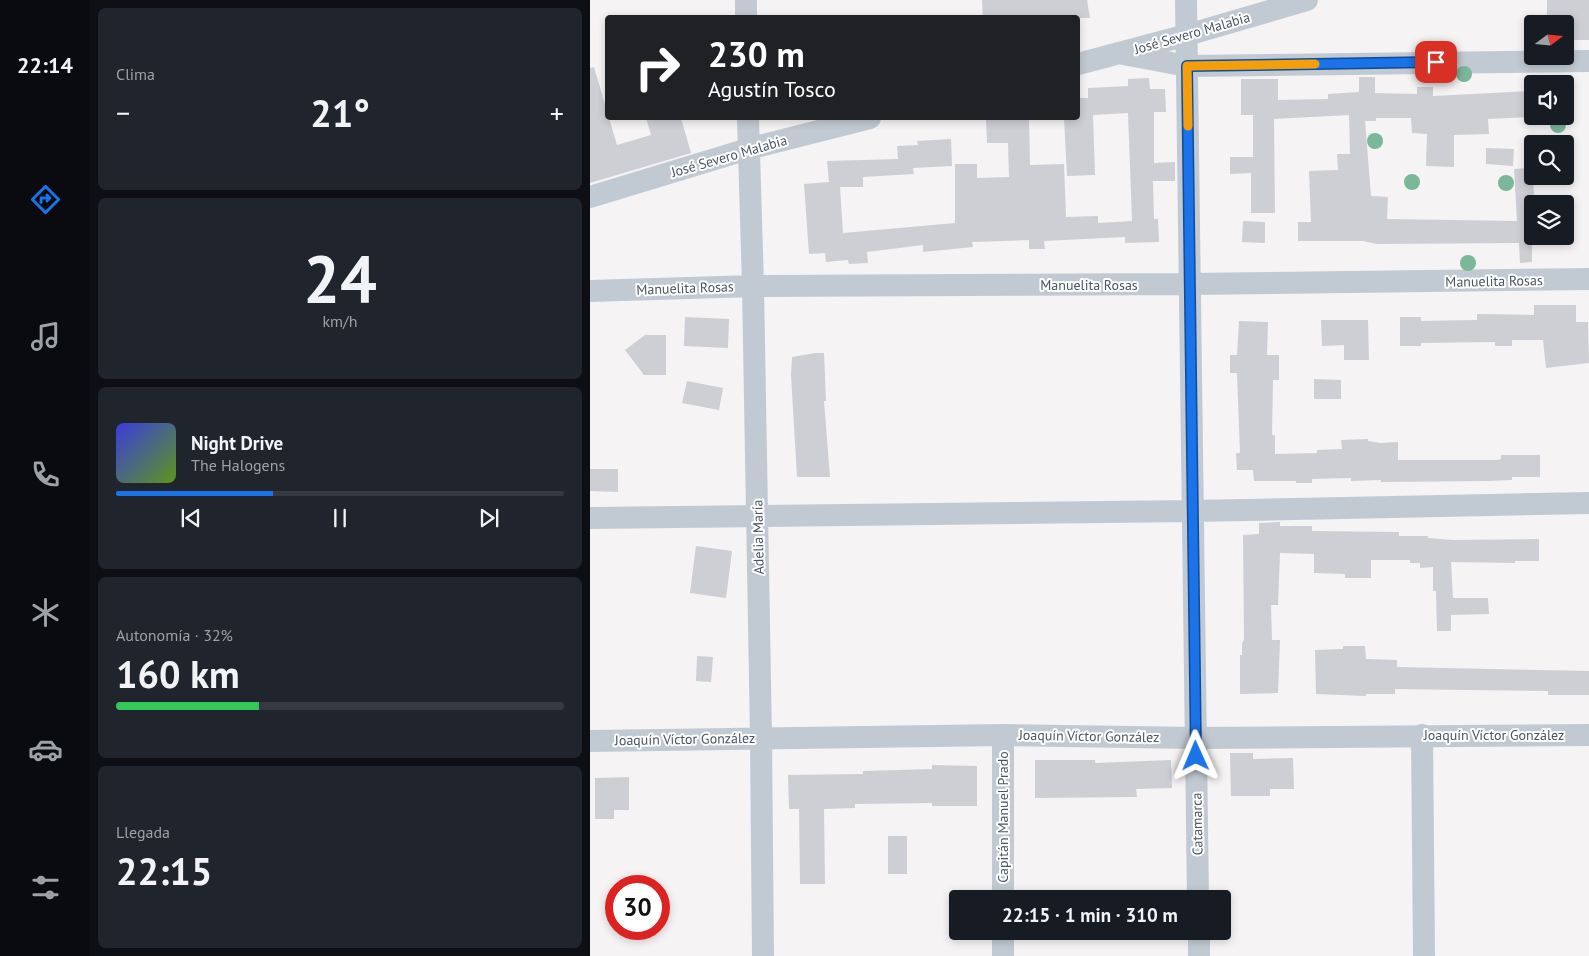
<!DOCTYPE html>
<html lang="es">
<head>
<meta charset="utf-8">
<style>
	:root { --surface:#171b24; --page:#20242c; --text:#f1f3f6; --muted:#9ea1a6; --line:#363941; --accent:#1a73e8 }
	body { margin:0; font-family:"PT Sans",sans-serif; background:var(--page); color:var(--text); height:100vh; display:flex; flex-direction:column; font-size:19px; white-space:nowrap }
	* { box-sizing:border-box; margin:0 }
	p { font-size:16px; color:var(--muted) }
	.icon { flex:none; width:28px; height:28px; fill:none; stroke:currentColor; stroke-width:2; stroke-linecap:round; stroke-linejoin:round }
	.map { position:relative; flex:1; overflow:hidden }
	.details { display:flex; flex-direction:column; gap:8px; padding:8px; background:#0d0f14; width:500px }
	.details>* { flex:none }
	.guide { position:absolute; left:15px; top:15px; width:475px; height:105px; border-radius:5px; box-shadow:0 2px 8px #0003; background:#202124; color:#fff; overflow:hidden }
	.needle { width:32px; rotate:74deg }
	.tools { position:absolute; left:934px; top:15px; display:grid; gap:10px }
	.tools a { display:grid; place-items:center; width:50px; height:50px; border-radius:5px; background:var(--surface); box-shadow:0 2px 8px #0003; font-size:25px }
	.speed { position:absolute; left:15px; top:875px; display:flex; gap:10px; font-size:25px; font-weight:700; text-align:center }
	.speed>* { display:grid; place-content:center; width:65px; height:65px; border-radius:50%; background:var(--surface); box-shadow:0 2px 8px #0003; line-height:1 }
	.speed .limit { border:8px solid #d22; background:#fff; color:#111 }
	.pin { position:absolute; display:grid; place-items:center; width:42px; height:42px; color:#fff; margin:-21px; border-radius:10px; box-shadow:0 2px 8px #0006 }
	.me { position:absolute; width:55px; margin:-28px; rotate:359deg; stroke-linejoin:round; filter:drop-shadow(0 0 4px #0008) }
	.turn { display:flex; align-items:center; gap:18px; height:105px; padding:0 20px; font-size:22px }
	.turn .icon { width:65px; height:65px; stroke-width:2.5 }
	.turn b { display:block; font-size:35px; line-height:42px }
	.big { font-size:38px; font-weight:700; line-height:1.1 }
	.details .widget { flex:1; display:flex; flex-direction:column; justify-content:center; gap:8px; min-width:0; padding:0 18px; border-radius:8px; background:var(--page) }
	.details .dial { align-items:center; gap:0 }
	.dial b { font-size:65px; line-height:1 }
	.song { display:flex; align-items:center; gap:15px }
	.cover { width:60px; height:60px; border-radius:8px; background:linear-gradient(135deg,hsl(240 70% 55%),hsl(90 70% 35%)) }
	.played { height:5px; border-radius:2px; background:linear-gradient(90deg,var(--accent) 35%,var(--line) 35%) }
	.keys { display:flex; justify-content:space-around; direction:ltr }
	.heat { display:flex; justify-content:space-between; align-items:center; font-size:28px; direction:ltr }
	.charge { height:8px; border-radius:4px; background:linear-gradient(90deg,#34c759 32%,var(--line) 0) }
	.trip { position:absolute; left:359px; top:890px; width:282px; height:50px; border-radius:5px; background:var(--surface); box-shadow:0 2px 8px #0003; font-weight:700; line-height:50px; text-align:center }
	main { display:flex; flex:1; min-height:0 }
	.menu { display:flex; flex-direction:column; width:90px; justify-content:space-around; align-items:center; background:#090b0e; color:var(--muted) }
	.menu .icon { width:35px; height:35px }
	.menu .selected { color:var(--accent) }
	.menu b { font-size:22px; color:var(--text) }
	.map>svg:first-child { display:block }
</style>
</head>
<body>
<main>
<nav class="menu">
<b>22:14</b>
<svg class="icon selected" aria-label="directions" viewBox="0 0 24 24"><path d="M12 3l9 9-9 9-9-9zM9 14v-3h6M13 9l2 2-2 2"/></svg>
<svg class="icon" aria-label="music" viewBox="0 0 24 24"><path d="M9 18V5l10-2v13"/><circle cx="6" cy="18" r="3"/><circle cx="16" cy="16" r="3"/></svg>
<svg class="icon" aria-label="phone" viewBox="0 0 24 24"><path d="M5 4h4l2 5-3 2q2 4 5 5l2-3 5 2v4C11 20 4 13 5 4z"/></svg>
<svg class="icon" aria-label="climate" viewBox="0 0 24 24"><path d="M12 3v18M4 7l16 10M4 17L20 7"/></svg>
<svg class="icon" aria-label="car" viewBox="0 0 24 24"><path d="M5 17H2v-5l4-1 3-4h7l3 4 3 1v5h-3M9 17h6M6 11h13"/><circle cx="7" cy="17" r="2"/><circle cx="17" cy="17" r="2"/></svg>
<svg class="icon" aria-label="filters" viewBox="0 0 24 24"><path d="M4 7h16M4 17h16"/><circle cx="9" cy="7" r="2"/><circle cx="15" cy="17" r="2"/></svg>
</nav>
<section class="details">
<div class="widget"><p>Clima</p>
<div class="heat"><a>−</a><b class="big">21°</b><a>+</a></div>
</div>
<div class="widget dial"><b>24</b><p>km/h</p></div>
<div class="widget">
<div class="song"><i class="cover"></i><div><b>Night Drive</b><p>The Halogens</p></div></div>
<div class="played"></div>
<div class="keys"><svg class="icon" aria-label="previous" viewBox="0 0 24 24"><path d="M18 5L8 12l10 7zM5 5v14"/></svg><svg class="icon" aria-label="pause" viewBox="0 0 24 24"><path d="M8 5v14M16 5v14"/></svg><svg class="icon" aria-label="next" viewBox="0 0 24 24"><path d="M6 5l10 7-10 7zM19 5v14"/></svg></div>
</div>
<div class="widget"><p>Autonomía · 32%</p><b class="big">160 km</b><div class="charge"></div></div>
<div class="widget"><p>Llegada</p><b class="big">22:15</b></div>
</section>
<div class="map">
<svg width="999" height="956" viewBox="0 0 999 956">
	<rect width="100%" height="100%" fill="#f5f3f3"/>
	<path fill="#cdcfd5" d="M392 0H497L500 18H393Z
		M957 0H999V40H975V24H957Z
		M4 67 27 145 61 135 56 118H91L101 153 0 183V68Z
		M769 77H785V93L827 94V87H843V96L942 91V117L898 119 899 134 864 135V167L836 166 837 134 822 133 821 118H786V121H775L781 196 798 197 797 219 927 221 924 169 942 168 945 204H942V262L930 263 929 243 787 244 773 241H708V222H721L719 171 748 170 747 154H760L759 115 684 119 685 213H661V173L640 174V157H663V115H651V79H688V100L738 99V94L769 92Z
		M559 78 560 89H575L576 112H564V163L585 162V181H563L564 219H568L569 242 535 243V237L454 241 455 249H439V240L382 242 383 247 333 252V245L277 252 278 263 259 264 258 260 236 262 235 253 219 254 214 184 239 182 237 161 308 159 307 146 328 145 327 141 361 139 362 166 323 168 324 174 273 177V187H250L253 233 365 223V164H387V178L419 177 418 143H397L396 118H439L440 165 474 164 476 217 508 216V223L542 221 538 113 503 115 505 175 477 176 474 118H488V98H498V88L538 86V79Z
		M896 148 924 149 923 166 896 164Z
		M653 221 675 222V243L652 242Z
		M944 305H986V322H998L999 363 956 368 953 340H922V346H905V342L831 343V346H810V317H831V321L887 320V314L944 315Z
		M95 317 139 319 138 348 94 346Z
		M731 320H778L779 360H754V345L732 346Z
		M649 321 678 322 677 355H689V380H683L682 435H685V454L727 453V450L752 449 751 440 778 439V441L790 443 808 442V460H908L911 459V455H950V477H922V480L897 481 791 482V480L761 481V478L722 479V483H706V481H664L663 470H647L646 453H650L647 373H640V355H647Z
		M55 335H76V375H54L35 350Z
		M225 353H234L236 401H234L240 477H207L201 375 202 357Z
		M724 379 751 380V399H724Z
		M97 381 133 388 129 410 92 403Z
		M0 469H28V492L0 491Z
		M690 522V526H722V531L809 532V536H838V538L863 540 949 539V561H925V563L861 562 863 598H898L899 614 861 615V631H847L846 591H843V567L830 568V563H820V560H781V578H755V574L724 573V554L690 553 688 605H681L682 640H690L688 693 650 694V655H652V643L654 640 653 535 669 534V523Z
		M106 546 142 551 136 598 100 593Z
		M753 646H775L776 659 807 660V667L999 671V695H958V691L805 689V694H776V696L726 694 725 650 753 649Z
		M107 656 123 657 121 682 106 681Z
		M640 753H663V759L703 758 704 789H680V796H641Z
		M445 760H505V763L581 760 582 788 546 789 547 797 445 798Z
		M342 765 387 766V806H342V803L265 804V808L234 809 235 884H210L209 809H199L198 775 273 774V771L342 769Z
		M39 777V810H24V819H5V778Z
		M298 836H317V874H298Z"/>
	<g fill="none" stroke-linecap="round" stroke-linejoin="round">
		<path stroke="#c1cad2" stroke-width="22" d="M156 0V18
			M596 0 608 899
			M528 53 597 66 999 61
			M488 64 597 35 717 0
			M158 118 163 286 171 737 173 956
			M0 197 158 149 280 118
			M0 291 163 286 600 284 999 279
			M0 518 602 511 999 503
			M413 735V899
			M832 735 834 956
			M0 741 413 735 605 738 999 735
			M413 931V956
			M609 931V956"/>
	</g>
	<g fill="#7bb799">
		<circle cx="874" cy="74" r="8"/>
		<circle cx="968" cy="125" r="8"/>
		<circle cx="785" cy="141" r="8"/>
		<circle cx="822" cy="182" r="8"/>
		<circle cx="916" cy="183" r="8"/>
		<circle cx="878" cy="263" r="8"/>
	</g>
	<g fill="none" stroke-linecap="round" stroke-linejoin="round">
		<g stroke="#114b97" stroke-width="12">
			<path id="route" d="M606 756 597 66 846 62"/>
		</g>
		<use href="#route" stroke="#1a73e8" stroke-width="9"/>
		<path stroke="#f59e0b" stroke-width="9" d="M598 126 597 66 725 64"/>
	</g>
	<g text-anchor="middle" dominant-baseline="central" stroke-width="4" stroke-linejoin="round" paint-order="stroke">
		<g font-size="14" fill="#4a5661" stroke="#fff">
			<text transform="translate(602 33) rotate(-16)">José Severo Malabia</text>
			<text transform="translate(139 156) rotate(-16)">José Severo Malabia</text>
			<text transform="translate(904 281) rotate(-1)">Manuelita Rosas</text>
			<text x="499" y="285">Manuelita Rosas</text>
			<text transform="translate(95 288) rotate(-2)">Manuelita Rosas</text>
			<text transform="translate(168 537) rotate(-91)">Adelia María</text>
			<text x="904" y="735">Joaquín Víctor González</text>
			<text transform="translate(499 736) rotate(1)">Joaquín Víctor González</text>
			<text transform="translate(95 739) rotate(-1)">Joaquín Víctor González</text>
			<text transform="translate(413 817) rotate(-90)">Capitán Manuel Prado</text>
			<text transform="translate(607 824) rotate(-91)">Catamarca</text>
		</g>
	</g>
</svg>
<div class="tools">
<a><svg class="needle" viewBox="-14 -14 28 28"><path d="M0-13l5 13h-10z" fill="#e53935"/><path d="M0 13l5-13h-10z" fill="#9ea1a6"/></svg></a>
<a><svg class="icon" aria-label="sound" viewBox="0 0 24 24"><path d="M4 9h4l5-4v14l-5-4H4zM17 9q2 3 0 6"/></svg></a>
<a><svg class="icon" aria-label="search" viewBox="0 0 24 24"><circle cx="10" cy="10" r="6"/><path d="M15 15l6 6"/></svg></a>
<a><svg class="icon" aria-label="layers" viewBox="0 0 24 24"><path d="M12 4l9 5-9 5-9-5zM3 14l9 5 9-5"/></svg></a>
</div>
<div class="speed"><div class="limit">30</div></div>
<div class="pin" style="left:846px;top:62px;background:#d93025"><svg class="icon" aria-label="arrive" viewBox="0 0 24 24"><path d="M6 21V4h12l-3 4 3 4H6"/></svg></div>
<svg class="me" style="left:606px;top:756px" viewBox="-20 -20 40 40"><path d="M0-17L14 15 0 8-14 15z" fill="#1a73e8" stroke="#fff" stroke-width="4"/></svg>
<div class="trip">22:15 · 1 min · 310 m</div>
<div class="guide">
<div class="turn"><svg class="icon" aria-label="right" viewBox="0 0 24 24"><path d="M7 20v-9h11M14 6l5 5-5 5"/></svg><div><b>230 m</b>Agustín Tosco</div></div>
</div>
</div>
</main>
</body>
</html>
